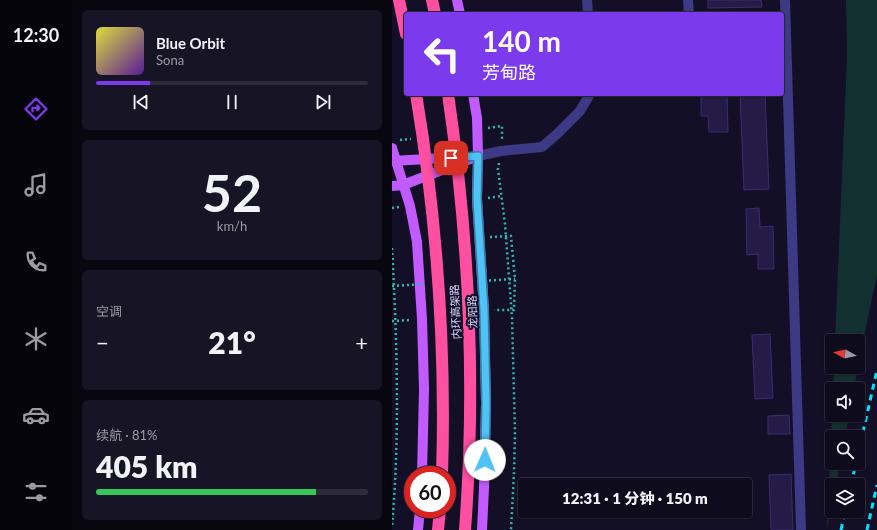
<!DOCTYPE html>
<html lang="zh">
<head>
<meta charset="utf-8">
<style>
	:root { --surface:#0e0b1c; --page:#171425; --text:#f1f3f6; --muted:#9b9ba3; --line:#2e2b3b; --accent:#7c3aed }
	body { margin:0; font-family:Lato,"Noto Sans SC",sans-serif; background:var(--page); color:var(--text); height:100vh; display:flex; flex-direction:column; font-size:15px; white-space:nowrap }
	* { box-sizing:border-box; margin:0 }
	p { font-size:13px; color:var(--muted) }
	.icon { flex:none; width:22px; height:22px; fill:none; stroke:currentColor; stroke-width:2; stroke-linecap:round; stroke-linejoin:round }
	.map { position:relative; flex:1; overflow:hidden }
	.panel { display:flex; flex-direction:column; gap:10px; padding:10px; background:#08060f; width:320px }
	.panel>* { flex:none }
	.top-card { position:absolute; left:12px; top:12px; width:380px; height:84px; border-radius:4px; box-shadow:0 1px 3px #0004,0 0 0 1px var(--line); background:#7c3aed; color:#fff; overflow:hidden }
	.needle { width:26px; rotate:278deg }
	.buttons { position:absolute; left:433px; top:334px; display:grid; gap:8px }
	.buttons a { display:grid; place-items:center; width:40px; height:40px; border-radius:4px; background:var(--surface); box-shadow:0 1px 3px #0004,0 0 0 1px var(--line); font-size:20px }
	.speed { position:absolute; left:12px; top:466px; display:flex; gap:8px; font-size:20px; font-weight:700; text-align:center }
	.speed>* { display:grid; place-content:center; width:52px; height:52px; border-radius:50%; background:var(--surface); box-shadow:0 1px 3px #0004,0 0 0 1px var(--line); line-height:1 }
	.speed .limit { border:6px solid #d22; background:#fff; color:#111 }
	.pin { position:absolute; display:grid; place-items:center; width:34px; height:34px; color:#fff; margin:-17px; border-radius:8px; box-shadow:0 2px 6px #0006 }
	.me { position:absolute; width:44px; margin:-22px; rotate:1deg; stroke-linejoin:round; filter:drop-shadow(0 0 3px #0008) }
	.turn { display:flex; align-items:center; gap:14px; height:84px; padding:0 12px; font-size:18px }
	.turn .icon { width:52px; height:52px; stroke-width:2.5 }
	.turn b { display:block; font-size:28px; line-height:34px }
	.big { font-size:30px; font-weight:800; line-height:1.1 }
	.panel .tile { flex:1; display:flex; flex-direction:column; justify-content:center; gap:6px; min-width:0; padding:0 14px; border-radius:6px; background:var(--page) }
	.panel .dial { align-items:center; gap:0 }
	.dial b { font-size:52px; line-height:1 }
	.song { display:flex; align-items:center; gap:12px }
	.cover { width:48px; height:48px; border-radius:6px; background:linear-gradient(135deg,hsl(60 70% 55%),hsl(270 70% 35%)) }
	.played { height:4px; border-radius:2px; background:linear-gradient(90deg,var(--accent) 20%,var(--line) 20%) }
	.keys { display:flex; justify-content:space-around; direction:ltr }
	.heat { display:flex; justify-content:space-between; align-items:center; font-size:22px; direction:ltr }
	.charge { height:6px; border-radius:3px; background:linear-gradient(90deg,#34c759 81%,var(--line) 0) }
	.trip { position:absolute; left:126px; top:478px; width:234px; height:40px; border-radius:4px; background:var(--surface); box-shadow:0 1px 3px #0004,0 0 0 1px var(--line); font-weight:800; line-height:40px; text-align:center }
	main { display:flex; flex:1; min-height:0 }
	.menu { display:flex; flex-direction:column; width:72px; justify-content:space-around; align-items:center; background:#06040b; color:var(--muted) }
	.menu .icon { width:28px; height:28px }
	.menu .active { color:var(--accent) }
	.menu b { font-size:18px; color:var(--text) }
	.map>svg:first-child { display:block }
</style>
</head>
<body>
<main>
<nav class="menu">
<b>12:30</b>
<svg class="icon active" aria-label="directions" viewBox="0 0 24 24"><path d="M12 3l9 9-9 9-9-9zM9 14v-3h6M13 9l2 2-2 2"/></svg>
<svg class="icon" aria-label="music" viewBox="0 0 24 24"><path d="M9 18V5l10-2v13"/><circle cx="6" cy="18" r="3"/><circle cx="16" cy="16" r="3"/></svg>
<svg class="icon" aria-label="phone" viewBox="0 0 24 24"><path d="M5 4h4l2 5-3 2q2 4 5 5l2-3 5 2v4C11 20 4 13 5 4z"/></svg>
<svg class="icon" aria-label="climate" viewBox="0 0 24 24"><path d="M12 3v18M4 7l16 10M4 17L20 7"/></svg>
<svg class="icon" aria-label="car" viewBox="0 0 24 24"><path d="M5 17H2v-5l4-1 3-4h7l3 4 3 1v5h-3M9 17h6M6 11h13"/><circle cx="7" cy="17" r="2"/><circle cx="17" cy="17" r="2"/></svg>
<svg class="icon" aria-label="filters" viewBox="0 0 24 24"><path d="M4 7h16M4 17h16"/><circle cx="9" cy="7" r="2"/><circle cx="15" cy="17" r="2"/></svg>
</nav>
<section class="panel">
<div class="tile">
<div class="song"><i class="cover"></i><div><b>Blue Orbit</b><p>Sona</p></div></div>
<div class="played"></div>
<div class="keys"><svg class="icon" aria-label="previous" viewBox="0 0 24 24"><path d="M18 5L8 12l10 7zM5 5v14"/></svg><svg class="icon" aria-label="pause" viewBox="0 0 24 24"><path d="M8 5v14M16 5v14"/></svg><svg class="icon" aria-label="next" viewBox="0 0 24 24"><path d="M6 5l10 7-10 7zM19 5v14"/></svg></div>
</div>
<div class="tile dial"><b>52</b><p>km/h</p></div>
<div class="tile"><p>空调</p>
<div class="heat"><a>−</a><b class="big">21°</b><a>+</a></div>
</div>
<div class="tile"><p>续航 · 81%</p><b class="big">405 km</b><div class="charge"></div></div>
</section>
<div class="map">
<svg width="485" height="530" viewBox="0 0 485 530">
	<rect width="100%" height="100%" fill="#130f26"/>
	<path fill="#12302f" d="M454 0H485V275L466 365V341H443L455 56Z
		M442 367H466L462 389H441Z
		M440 415H457L453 437H440V463H448L444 485H440V504L435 530Z"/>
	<path fill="#241b47" stroke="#3b2d73" d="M316 0H369L370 7 316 8Z
		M309 94H335L336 132H317L316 116H309Z
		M348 94H373L377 189 352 190Z
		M367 208 368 227 381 226 382 269H366V254L355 255 354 209Z
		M378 334 381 398 363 399 360 335Z
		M397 415 398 434H376V416Z
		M399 474 401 530H379L377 475Z"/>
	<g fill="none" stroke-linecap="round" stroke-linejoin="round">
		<path stroke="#2fb8b0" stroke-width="2.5" stroke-dasharray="2 3" stroke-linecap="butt" d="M96 128 110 126V141
			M8 140 19 139
			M107 163 106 169 113 224 120 317 123 432 122 473 119 530
			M96 198 109 196
			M0 208 7 207
			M98 237 119 236 123 279 122 310H102
			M0 248C5 341 8 433 0 526
			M0 321 19 320"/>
		<path stroke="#3d3a85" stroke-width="10" d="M195 0 196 14
			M296 0 297 14
			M393 0 409 530
			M86 156 109 151 150 147 165 134 188 111 198 94"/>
		<path stroke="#c25bff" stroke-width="10" d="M65 0 68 14
			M81 94 85 118 86 156 85 199 92 310 94 403 92 488 90 530
			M0 148 18 206 25 242 30 319 32 389 30 475
			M0 161 70 157
			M0 186 11 185 86 156
			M26 530 28 509"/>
		<path stroke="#ff4fa3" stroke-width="12" d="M7 0 14 34
			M40 0 43 14"/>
		<path stroke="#00e5ff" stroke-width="3" stroke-dasharray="6 5" stroke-linecap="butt" d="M466 454 485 370
			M459 485 464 463
			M449 530 453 511
			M475 530 485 485"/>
		<path stroke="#2fb8b0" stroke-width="2.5" stroke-dasharray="2 3" stroke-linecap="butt" d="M87 281 123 279
			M0 286 34 284"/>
		<path stroke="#ff4fa3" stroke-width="12" d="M24 94C45 220 54 348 50 475
			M56 94C77 238 84 385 73 530
			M46 530 48 509"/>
	</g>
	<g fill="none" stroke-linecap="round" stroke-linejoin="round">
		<g stroke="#337fa1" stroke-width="10">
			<path id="route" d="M59 158 86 156 85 199 92 310 94 403 93 460"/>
		</g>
		<use href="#route" stroke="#4fc3f7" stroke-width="7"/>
	</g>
	<g text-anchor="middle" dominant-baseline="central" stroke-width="4" stroke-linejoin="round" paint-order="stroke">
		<g font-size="11" fill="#d9d4ff" stroke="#130f26">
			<text transform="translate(63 312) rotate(-93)">内环高架路</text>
			<text transform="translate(80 312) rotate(-92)">龙阳路</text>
		</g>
	</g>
</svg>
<div class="buttons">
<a><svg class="needle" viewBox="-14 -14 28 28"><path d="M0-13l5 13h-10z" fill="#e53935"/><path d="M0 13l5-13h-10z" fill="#9b9ba3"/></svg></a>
<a><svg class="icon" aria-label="sound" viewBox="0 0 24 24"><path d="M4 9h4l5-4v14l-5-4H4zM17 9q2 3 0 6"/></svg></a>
<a><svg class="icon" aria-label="search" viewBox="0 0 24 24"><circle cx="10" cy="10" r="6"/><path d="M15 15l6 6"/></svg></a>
<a><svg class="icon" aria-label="layers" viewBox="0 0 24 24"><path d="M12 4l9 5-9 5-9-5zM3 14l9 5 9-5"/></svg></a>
</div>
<div class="speed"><div class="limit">60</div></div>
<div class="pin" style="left:59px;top:158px;background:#d93025"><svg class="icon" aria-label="arrive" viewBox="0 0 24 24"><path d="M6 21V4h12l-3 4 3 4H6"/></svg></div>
<svg class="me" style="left:93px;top:460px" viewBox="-20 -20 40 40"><circle r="19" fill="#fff"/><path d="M0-13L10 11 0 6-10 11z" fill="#4fc3f7"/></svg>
<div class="trip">12:31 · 1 分钟 · 150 m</div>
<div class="top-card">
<div class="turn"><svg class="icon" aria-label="left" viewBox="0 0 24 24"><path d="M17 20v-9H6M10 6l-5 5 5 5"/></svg><div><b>140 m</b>芳甸路</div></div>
</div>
</div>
</main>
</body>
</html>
